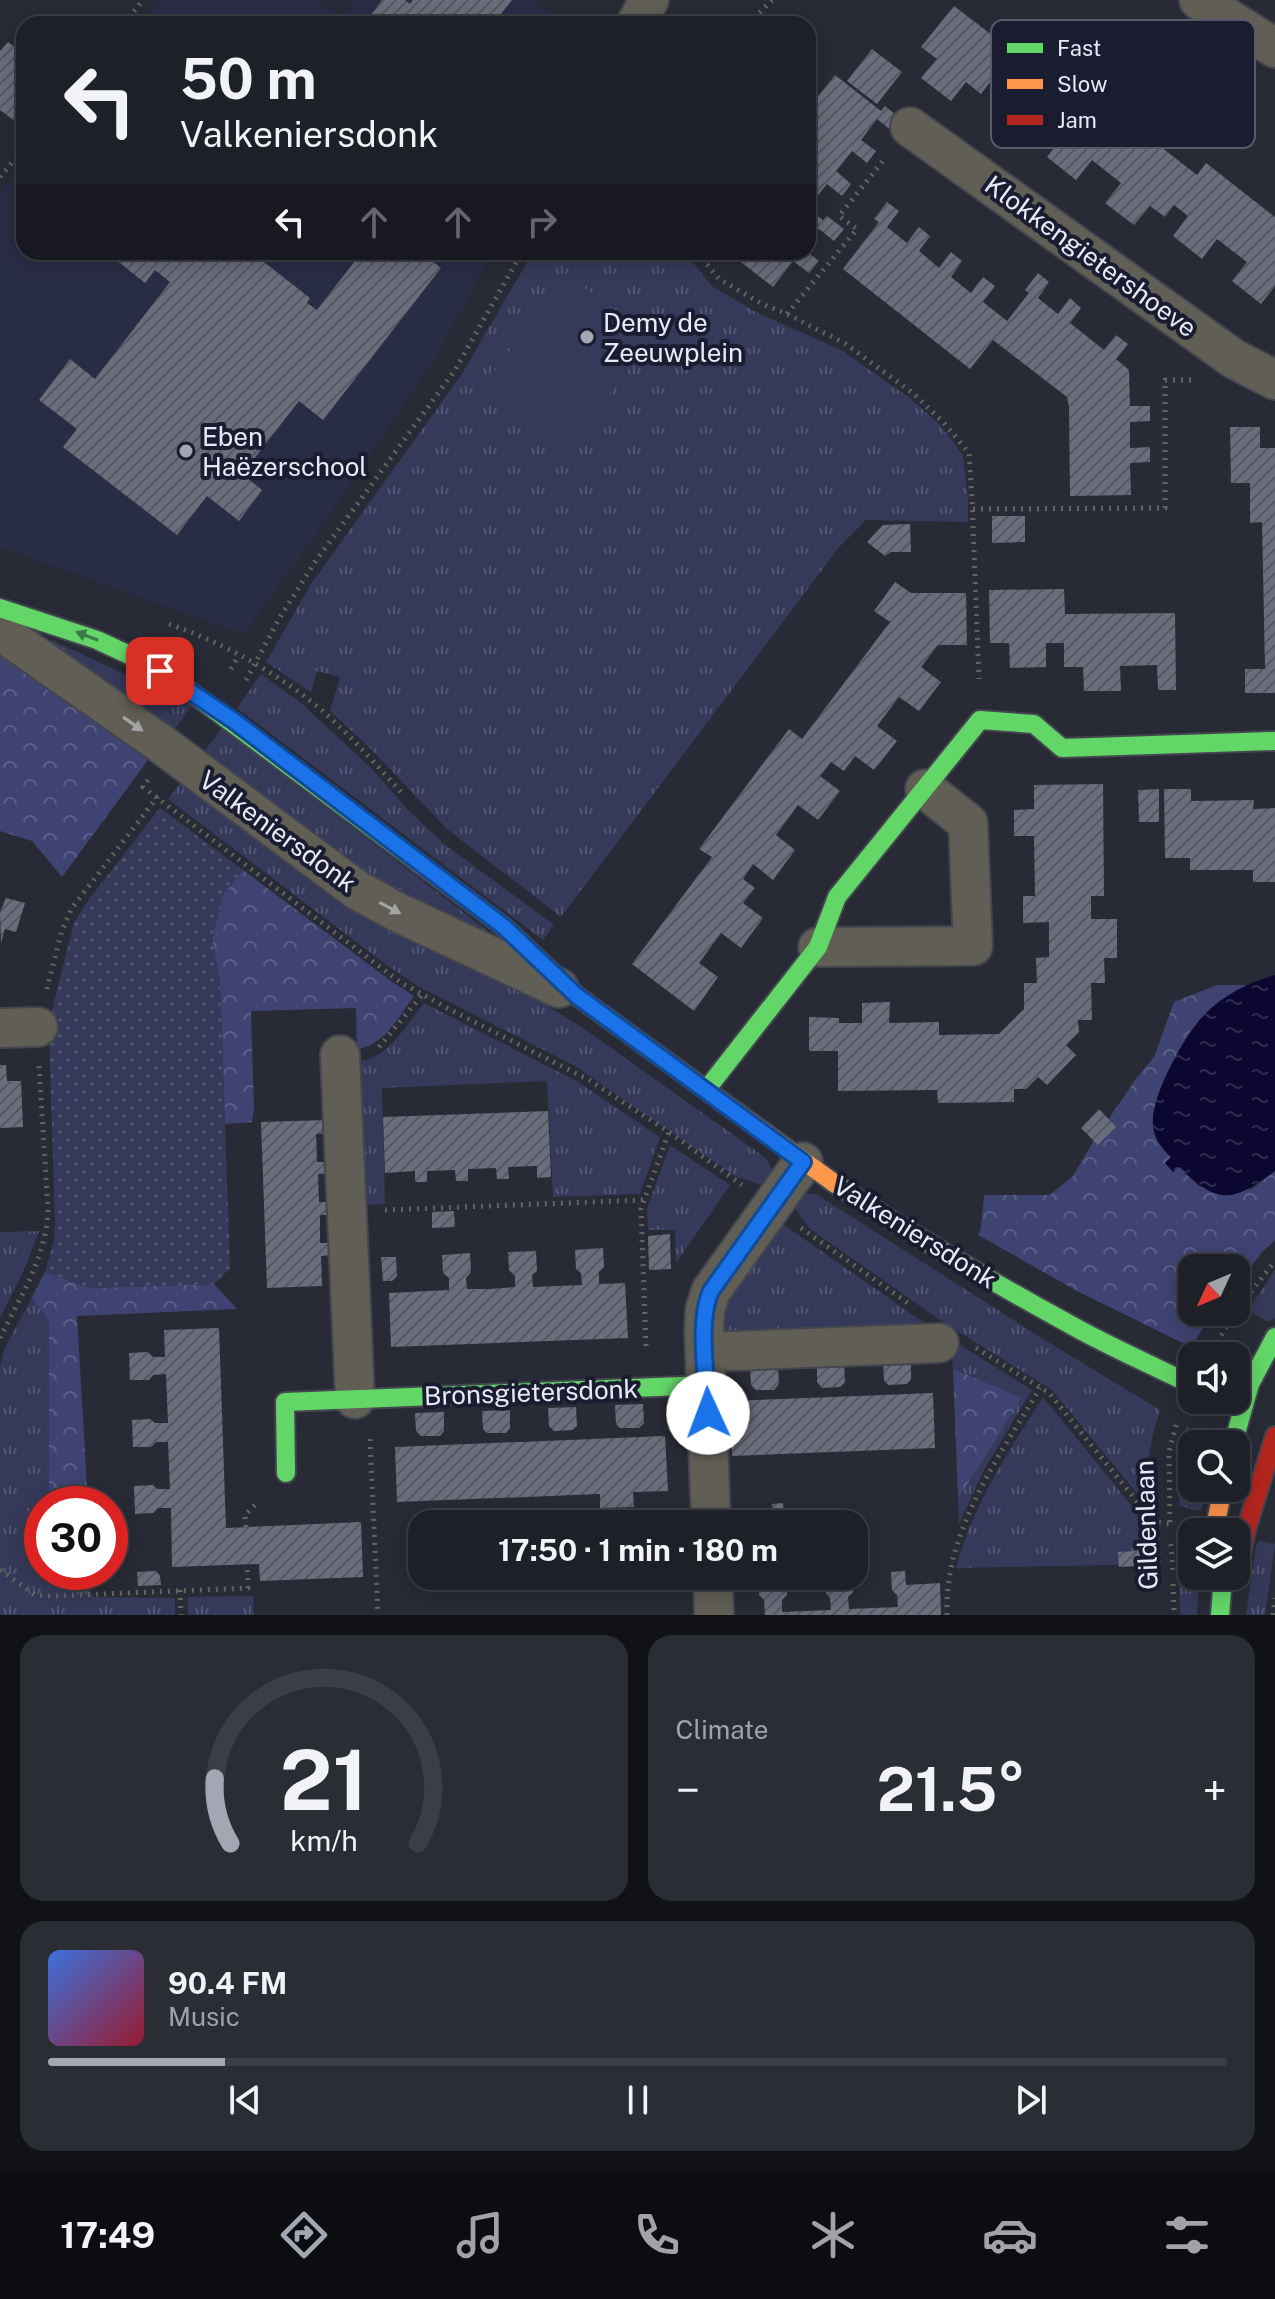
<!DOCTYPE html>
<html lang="en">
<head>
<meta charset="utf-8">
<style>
	:root { --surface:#1e2028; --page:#2b2d34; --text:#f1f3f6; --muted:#a1a3a8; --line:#3c3e45; --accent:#a4a6b3 }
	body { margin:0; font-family:"Public Sans",sans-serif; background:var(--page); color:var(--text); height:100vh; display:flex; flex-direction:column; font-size:30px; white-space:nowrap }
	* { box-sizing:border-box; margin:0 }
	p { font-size:26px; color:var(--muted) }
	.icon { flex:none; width:44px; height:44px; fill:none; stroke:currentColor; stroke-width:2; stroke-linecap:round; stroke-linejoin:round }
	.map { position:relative; height:1615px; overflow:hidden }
	.details { display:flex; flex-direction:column; gap:20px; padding:20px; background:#101216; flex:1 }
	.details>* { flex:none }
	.guide { position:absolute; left:16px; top:16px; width:800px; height:244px; border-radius:24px; box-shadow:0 4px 20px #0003,0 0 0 2px var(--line); background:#1e2028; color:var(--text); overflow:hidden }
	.needle { width:52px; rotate:226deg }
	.buttons { position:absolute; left:1178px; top:1254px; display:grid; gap:16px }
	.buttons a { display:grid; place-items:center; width:72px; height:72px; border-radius:16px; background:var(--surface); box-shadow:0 4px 20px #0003,0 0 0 2px var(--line); font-size:40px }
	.speed { position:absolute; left:24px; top:1486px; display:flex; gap:16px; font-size:40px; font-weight:700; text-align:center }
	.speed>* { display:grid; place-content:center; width:104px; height:104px; border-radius:50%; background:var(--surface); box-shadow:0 4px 20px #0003,0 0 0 2px var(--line); line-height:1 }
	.speed .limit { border:12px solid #d22; background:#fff; color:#111 }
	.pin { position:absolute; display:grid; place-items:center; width:68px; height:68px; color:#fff; margin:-34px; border-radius:16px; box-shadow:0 4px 12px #0006 }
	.me { position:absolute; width:88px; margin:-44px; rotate:358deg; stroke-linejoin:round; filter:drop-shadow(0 0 6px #0008) }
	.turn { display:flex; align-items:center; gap:28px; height:168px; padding:0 32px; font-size:36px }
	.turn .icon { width:104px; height:104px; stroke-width:2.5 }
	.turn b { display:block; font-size:56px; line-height:68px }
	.lanes { display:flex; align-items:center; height:76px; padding:0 32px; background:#0003; justify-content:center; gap:40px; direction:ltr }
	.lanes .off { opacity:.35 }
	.big { font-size:60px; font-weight:700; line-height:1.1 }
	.details .tile { flex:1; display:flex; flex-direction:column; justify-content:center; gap:12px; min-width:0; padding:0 28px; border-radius:24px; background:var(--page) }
	.details .dial { align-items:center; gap:0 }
	.dial svg { height:208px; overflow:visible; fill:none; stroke:var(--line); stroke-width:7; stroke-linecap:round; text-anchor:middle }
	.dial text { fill:var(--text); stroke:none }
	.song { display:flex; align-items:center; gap:24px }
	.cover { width:96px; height:96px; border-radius:12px; background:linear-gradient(135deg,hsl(220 70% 55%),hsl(350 70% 35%)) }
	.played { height:8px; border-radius:4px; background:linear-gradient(90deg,var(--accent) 15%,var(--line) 15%) }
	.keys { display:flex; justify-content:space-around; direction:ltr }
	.heat { display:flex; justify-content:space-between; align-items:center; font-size:44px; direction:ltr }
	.details .tiles { flex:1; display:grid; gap:20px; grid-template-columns:1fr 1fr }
	.tile:last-child { grid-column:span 2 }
	.trip { position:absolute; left:408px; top:1510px; width:460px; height:80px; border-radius:24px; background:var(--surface); box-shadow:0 4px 20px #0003,0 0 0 2px var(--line); font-weight:700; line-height:80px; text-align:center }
	.tabs { display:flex; height:128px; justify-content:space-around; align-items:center; background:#0c0d10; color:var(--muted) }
	.tabs .icon { width:56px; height:56px }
	.tabs .active { color:var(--accent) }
	.tabs b { font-size:36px; color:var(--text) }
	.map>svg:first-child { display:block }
</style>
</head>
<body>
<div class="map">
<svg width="1275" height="1615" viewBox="0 0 1275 1615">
	<defs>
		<pattern id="grass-tufts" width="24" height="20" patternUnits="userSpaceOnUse" patternTransform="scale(2)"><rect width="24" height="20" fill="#363a5a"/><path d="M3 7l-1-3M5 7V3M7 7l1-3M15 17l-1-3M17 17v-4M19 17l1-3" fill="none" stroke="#535672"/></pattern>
		<pattern id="forest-crowns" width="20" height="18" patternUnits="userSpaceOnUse" patternTransform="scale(2)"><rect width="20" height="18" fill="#3f4372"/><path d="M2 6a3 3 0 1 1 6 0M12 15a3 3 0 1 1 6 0" fill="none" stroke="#5b5e87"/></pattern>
		<pattern id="park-dots" width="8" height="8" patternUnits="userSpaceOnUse" patternTransform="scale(2)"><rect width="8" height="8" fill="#363a5a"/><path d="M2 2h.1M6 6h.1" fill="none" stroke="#535672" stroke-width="1.8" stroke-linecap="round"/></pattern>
		<pattern id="water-ripples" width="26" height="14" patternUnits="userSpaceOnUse" patternTransform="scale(2)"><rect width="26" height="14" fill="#0c0731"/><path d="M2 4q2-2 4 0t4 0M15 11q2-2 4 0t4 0" fill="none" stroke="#2f2b50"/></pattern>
		<pattern id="building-hatch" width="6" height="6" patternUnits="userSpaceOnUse" patternTransform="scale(2)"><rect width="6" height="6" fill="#6a6d7c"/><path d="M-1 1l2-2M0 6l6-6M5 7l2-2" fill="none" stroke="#565860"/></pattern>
	</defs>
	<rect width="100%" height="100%" fill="#282a35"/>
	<path fill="#292c45" d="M157 0H315L341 16 354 0H536L566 24H138Z
		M24 164V252H493L437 355 306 549 243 634 0 547V193Z"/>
	<path fill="url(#grass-tufts)" d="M533 252H684L713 287 758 313 841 350 911 399 941 426 963 455 968 499V522L866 520 840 546 561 917 447 829 369 747 330 711 340 677 317 671 311 692 266 662 311 584 462 374Z
		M52 640 192 706 170 735 53 649Z
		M261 674 301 703 372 769 408 810 443 843 554 925 543 940 237 708Z
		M222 728 488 931 402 901 200 757Z
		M185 777 583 1028 767 1159 772 1170 768 1187 735 1176 575 1066 418 986 388 966 168 799Z
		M424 1003 578 1082 660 1137 640 1194 553 1197 547 1081 382 1088 385 1204 363 1205 358 1062C390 1057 405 1026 424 1003Z
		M670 1145 730 1185 676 1263 675 1230H648L647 1208Z
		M806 1194H816L1043 1339 1160 1410 1153 1434 1148 1461 1149 1508 1052 1390 943 1322 810 1229 791 1203Z
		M777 1220 910 1313 931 1327 724 1333 712 1319Z
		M39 1231 25 1268 0 1318V1232Z
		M1275 1270V1318L1268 1322 1248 1310Z
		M32 1297 49 1322V1504H42V1572H78L94 1597 175 1598V1615H0V1367L4 1350Z
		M949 1338 1032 1390 984 1470 959 1524 958 1499 1021 1398 953 1369Z
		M1043 1397 1149 1527 1160 1536 1161 1564 956 1568C972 1506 1009 1451 1043 1397Z
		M1187 1426 1204 1444H1192V1488H1207L1201 1511 1179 1506C1178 1478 1181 1453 1187 1426Z
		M1179 1522 1199 1527 1202 1532H1192V1576H1199L1197 1615H1180Z
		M1259 1541 1275 1544 1265 1615H1246L1256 1544Z
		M253 1596 254 1615H188V1597Z"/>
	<path fill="url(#forest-crowns)" d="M0 650 148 760 62 877 32 841 0 831Z
		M243 870 391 981 414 996C399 1016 384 1046 357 1049L356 1008 251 1011 254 1110 252 1122 225 1124 220 983 212 939 223 895Z
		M1217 985H1247C1232 993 1217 1002 1206 1014 1182 1037 1172 1065 1161 1095 1157 1105 1152 1115 1153 1125 1154 1138 1161 1148 1171 1157L1165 1163 1179 1167 1200 1187 1252 1189 1275 1171V1240L1261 1253 1236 1288V1268H1192V1312H1213L1191 1347 1079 1292 978 1235 981 1228 984 1195H1050L1073 1176 1093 1142 1135 1080 1154 1057 1174 1002Z
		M45 1272 91 1288 214 1284 237 1309 77 1316 88 1504H49V1322L32 1297Z
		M953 1369 1022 1398 958 1499Z"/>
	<path fill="url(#park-dots)" d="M160 808 243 870 223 895 212 938 220 983 230 1268 214 1284 91 1288 45 1272 54 1240 55 1224 49 1032 54 1002 74 923 87 902Z"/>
	<path fill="#363a5a" d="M568 275 652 339 605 399 522 335Z
		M517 341 605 408 566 459 478 392Z"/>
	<path fill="url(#water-ripples)" d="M1275 975V1171C1232 1203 1218 1205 1179 1167L1173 1172 1165 1163 1171 1157C1161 1148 1154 1138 1153 1125 1150 1097 1185 1034 1205 1014 1224 995 1249 982 1275 975Z"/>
	<path fill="url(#building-hatch)" d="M382 0H405L410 4 413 0H512L493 24H364Z
		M954 6 1013 51 1022 39 1197 175 1206 163 1275 217V286L1261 304 1232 281 1247 262 1217 239 1202 259 1173 236 1188 216 1174 205 1165 217 1150 206 1134 225 1105 203 1121 183 1092 160 1076 180 1047 157 1062 138 1034 116 1018 135 990 112 1005 93 990 82 981 94 966 82 951 101 921 78 937 59 921 47Z
		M8 42 24 54V128L0 110V51Z
		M872 49 902 72 877 104 847 81Z
		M835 75 881 111 885 106 901 119 892 131 877 119 861 140 876 151 867 163 852 151 836 171 851 184 842 196 827 184 808 208V109Z
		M887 202 899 211 887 227 907 243 919 227 930 236 919 251 939 268 951 252 962 261 951 277 971 293 983 277 995 286 983 302 1007 321 1029 293 1025 290 1038 273 1049 282 1038 298 1058 314 1070 298 1081 308 1070 323 1104 350 1116 335 1128 344 1116 359 1129 370 1130 406H1150V421L1130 422V448L1150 447V462L1130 463 1131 495 1070 496 1069 407 1067 397 993 340 970 369 843 269 879 222 874 219Z
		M808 209 823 220 827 216 844 229 834 241 819 229 808 243Z
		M106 252H251L310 298 307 303 317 310 362 252H421L441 268 323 420 299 401 242 474 262 490 239 521 207 496 177 535 63 447 77 429 39 400 70 359 95 379 170 282 155 270 145 283Z
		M728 252H807L819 261 809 273 793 261 773 287Z
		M1230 427H1260V448H1275V693H1245V669H1265L1262 522 1250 523V483H1231Z
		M992 516H1025V542L992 543Z
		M910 524 911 552H891L885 556 867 542 883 525Z
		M895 582 911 593H966L967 645H938L921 667 941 682 919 711 899 697 877 726 897 741 874 770 855 756 844 771 831 762 820 776 840 791 818 820 798 805 776 835 795 850 773 880 753 864 743 879 755 888 743 903 763 918 741 948 721 933 699 963 718 977 694 1011 632 964 712 857 699 849 789 729 802 739 890 622 874 611Z
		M1064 589 1065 614 1175 613 1176 690H1158L1157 665 1120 666 1121 691H1084L1083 667H1064V643H1046V667L1010 668 1009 643H990L989 590Z
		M1103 784 1104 896H1091V919H1117V958H1104L1105 983H1091L1092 1020H1078L1079 1032 1066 1045 1076 1055 1047 1085 1038 1077 1026 1089H1014V1102L938 1103 937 1090 838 1091V1051H809V1017L839 1018V1023H862V1003L890 1002 889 1023 939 1022V1035L999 1034 1024 1009V983H1037L1036 958 1049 957V922L1023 923V896H1035L1034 836H1014V810L1034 809V785Z
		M1159 789V822H1139L1138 790Z
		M1164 789H1191V801L1254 800 1253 809 1275 808V882H1253V870H1190V858H1165Z
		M6 898 25 903 16 932 5 929 1 943 0 912Z
		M0 1065H6L7 1081H21L23 1127 0 1128Z
		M1099 1109 1116 1127 1098 1145 1081 1128Z
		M548 1111 551 1177 537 1178V1166L508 1167 509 1179H497L496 1168 468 1169V1181H456L455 1170 427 1171V1182H415V1171L385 1173 383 1117Z
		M327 1120 328 1133 316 1134 317 1162H328L329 1173 318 1174 319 1202H330L331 1215H320V1243H332V1255L321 1256 322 1286 267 1288 261 1122Z
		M454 1211 455 1227 432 1228V1212Z
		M670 1234 671 1269 649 1270 648 1236Z
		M603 1248 604 1267 599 1272V1284L625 1283 628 1338 391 1347 389 1293 449 1290V1278L443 1273 442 1255 470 1253 471 1272 466 1278 467 1289H490L515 1287V1276L509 1270 508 1252 536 1251 537 1271 532 1275 533 1287 558 1286 582 1285 581 1273 576 1269 575 1250Z
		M381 1257H396L397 1276 392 1281H383Z
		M219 1328 226 1528 361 1522 363 1577 260 1581 259 1564 172 1567 171 1508H158L153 1513 135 1514 134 1486 153 1485 157 1489H170L168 1442H156L151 1447H133L132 1420 150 1419 155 1423H168L166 1374 153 1375 149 1380H130L129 1353 148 1352 153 1357H165L164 1330Z
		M911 1361V1379L907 1384 888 1385 884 1380 883 1362Z
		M844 1363 845 1382 840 1387 822 1388 817 1382V1364Z
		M778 1366 779 1384 774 1390H756L751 1385 750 1367Z
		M933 1393 935 1448 732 1456 730 1401Z
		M643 1404 644 1423 639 1428H620L616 1424 615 1405Z
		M576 1407 577 1426 572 1430 554 1431 549 1426 548 1408Z
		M510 1410V1428L506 1433H487L483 1429 482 1411Z
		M444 1412V1431L440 1436H421L416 1431 415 1413Z
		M665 1436 668 1491 633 1492 634 1507 600 1508V1494L397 1502 395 1447Z
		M783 1503 785 1524H773L772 1504Z
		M1155 1550 1156 1565 1119 1567 1118 1552Z
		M156 1571 160 1576 161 1585 138 1586 137 1572Z
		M905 1571 906 1585 940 1583 941 1615H765L764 1600 759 1595V1577L786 1576 787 1595 782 1600V1612L831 1610 830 1598 826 1593 825 1576H853V1592L848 1597 849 1609 898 1607 897 1595 892 1590 891 1572Z"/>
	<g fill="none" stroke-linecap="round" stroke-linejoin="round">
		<g stroke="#44464f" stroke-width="42">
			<path id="street" d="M1199 0 1275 48
				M636 24 649 0
				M910 127 1234 359 1275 380
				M0 631 160 743 357 890 397 912 559 988
				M818 947 973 946 968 823 925 789
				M0 1028 38 1027
				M340 1055 355 1399
				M706 1352 939 1343
				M711 1524 704 1329 705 1310 711 1291 803 1162
				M713 1576 714 1615"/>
		</g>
		<g stroke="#44464f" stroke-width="22">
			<path id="fast" d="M0 608 97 640 140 660 180 684 420 864
				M706 1090 818 947 837 897 980 720 1034 724 1062 748 1275 741
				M834 1183C911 1234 990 1281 1071 1325 1110 1347 1152 1365 1192 1385
				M1233 1444 1250 1384 1275 1337
				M286 1473 285 1402 707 1385
				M1218 1576 1222 1590 1220 1615"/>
		</g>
		<g stroke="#44464f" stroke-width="22">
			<path id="slow" d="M420 864 503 926 577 996 834 1183
				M1214 1532 1223 1488"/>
		</g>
		<g stroke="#44464f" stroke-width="22">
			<path id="jam" d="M1236 1567 1240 1560 1246 1530 1275 1436"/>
		</g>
		<path stroke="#656460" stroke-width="5" stroke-dasharray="2 6" stroke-linecap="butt" d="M124 24 143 0
			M748 24 772 0
			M0 177 24 148
			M697 252 719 279 762 304 787 314 846 344 914 394 944 423 969 453 972 499 979 679
			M787 314 857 229 839 216 886 157
			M973 509 1165 508V380H1195
			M169 624C217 641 263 665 304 696 339 722 371 759 401 792
			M231 669 239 655
			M246 680 280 617 315 562 455 370 522 252
			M148 780 143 787 400 982 447 1008 589 1080 669 1132 742 1185
			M47 989 62 930 72 908 158 796
			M379 1047 422 995
			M385 1210 644 1200
			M801 1228 908 1303
			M1236 1311 1275 1261
			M0 1338C20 1297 47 1256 48 1209L39 1066
			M646 1346 641 1209 669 1132
			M976 1348 1049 1393 1148 1515 1157 1522 1170 1524
			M1213 1349 1235 1312
			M370 1439 378 1615
			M1170 1522 1169 1451 1177 1422
			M246 1527 245 1515 258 1502
			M1171 1544 1173 1574
			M0 1570 35 1595 52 1596 248 1588 247 1564
			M1173 1584 1174 1610
			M180 1590 181 1615
			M947 1615C944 1531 999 1457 1040 1388
			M1273 1615 1275 1598"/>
		<use href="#street" stroke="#605e55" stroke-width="38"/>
		<use href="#fast" stroke="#63d668" stroke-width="18"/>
		<use href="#slow" stroke="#ff974d" stroke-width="18"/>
		<use href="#jam" stroke="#b3261e" stroke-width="18"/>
	</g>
	<defs><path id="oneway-solid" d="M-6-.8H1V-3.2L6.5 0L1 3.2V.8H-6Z" transform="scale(2)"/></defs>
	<use fill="#3e794c" href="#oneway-solid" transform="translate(87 636) rotate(-159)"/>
	<g fill="#a4a4a6">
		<use href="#oneway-solid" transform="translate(133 724) rotate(35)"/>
		<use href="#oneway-solid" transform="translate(390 908) rotate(28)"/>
	</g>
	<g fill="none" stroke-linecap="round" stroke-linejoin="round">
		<g stroke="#114b97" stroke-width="20">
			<path id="route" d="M160 671 234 721 503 926 577 996 803 1162 711 1291C697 1321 707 1379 708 1413"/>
		</g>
		<use href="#route" stroke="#1a73e8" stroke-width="14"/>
	</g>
	<g fill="#a4a6b3" stroke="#1a1c30" stroke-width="3">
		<circle cx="587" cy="337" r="8"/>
		<circle cx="186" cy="451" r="8"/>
	</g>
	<g text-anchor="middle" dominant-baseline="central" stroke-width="8" stroke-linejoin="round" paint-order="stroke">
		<g font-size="26" fill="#e7e9f7" stroke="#1a1c30">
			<text transform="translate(1091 256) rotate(36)">Klokkengietershoeve</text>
			<text transform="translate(278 831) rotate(36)">Valkeniersdonk</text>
			<text transform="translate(915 1232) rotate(32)">Valkeniersdonk</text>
			<text transform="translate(531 1392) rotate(-2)">Bronsgietersdonk</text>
			<text transform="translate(1146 1525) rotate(-92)">Gildenlaan</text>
		</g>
		<g font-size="26" fill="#e7e9f7" stroke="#1a1c30" text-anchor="start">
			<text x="603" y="322">Demy de<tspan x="603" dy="30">Zeeuwplein</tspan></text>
			<text x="202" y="436">Eben<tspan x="202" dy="30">Haëzerschool</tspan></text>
		</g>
	</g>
	<rect x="991" y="20" width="264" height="128" rx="12" fill="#1a1c30" stroke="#585a6c" stroke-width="2"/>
	<rect x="1007" y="43" width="36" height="10" fill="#63d668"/>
	<rect x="1007" y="79" width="36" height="10" fill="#ff974d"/>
	<rect x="1007" y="115" width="36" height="10" fill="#b3261e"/>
	<g font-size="22" fill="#e7e9f7">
		<text x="1057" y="56">Fast</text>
		<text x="1057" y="92">Slow</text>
		<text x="1057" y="128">Jam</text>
	</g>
</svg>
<div class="buttons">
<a><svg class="needle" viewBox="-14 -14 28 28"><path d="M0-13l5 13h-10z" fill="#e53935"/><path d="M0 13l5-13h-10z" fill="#a1a3a8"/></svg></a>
<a><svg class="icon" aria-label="sound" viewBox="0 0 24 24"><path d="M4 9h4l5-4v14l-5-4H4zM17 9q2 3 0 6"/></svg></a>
<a><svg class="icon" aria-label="search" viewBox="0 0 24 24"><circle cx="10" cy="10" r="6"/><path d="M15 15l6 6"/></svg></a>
<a><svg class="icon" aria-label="layers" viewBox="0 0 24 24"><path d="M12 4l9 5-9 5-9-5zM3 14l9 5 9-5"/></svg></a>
</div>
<div class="speed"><div class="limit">30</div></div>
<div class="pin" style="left:160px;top:671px;background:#d93025"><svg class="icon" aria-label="arrive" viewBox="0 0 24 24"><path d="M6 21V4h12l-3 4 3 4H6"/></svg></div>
<svg class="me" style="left:708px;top:1413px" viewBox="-20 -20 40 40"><circle r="19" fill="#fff"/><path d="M0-13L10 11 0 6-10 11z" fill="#1a73e8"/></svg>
<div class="trip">17:50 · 1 min · 180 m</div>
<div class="guide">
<div class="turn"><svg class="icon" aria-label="left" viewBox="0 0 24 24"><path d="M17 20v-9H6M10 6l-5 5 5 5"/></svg><div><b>50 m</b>Valkeniersdonk</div></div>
<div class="lanes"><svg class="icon" aria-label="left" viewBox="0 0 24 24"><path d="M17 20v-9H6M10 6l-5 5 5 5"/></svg><svg class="icon off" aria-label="ahead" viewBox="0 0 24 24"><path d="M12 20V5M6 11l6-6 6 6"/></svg><svg class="icon off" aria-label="ahead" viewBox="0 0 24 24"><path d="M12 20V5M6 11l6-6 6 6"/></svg><svg class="icon off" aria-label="right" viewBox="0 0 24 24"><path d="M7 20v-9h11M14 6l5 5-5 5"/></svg></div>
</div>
</div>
<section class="details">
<div class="tiles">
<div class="tile dial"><svg viewBox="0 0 100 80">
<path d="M14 69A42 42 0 1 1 86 69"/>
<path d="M14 69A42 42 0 0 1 8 44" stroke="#a4a6b3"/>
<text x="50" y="56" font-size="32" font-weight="700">21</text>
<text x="50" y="72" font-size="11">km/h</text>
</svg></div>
<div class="tile"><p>Climate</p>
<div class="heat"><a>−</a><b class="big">21.5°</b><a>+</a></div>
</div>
<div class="tile">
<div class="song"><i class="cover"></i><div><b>90.4 FM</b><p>Music</p></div></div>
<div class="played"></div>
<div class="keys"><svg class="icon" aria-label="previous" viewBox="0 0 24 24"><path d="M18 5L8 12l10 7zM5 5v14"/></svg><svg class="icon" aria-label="pause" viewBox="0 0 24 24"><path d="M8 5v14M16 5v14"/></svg><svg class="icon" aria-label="next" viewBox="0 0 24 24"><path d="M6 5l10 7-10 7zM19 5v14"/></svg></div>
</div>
</div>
</section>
<nav class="tabs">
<b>17:49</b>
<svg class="icon active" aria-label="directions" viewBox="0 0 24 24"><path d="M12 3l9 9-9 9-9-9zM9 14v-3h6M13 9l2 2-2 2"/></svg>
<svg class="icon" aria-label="music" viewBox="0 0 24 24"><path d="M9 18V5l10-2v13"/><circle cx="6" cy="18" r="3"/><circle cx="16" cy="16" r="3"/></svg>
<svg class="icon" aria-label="phone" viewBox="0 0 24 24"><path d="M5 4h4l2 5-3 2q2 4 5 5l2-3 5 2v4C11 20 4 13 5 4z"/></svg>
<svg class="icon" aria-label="climate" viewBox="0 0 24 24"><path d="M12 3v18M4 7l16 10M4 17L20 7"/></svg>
<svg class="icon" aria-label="car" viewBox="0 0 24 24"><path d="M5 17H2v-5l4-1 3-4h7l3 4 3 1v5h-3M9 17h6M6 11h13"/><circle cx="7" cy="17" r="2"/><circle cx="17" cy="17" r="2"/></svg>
<svg class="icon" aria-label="filters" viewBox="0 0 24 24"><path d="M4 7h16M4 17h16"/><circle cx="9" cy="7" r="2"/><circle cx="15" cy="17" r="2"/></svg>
</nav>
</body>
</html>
